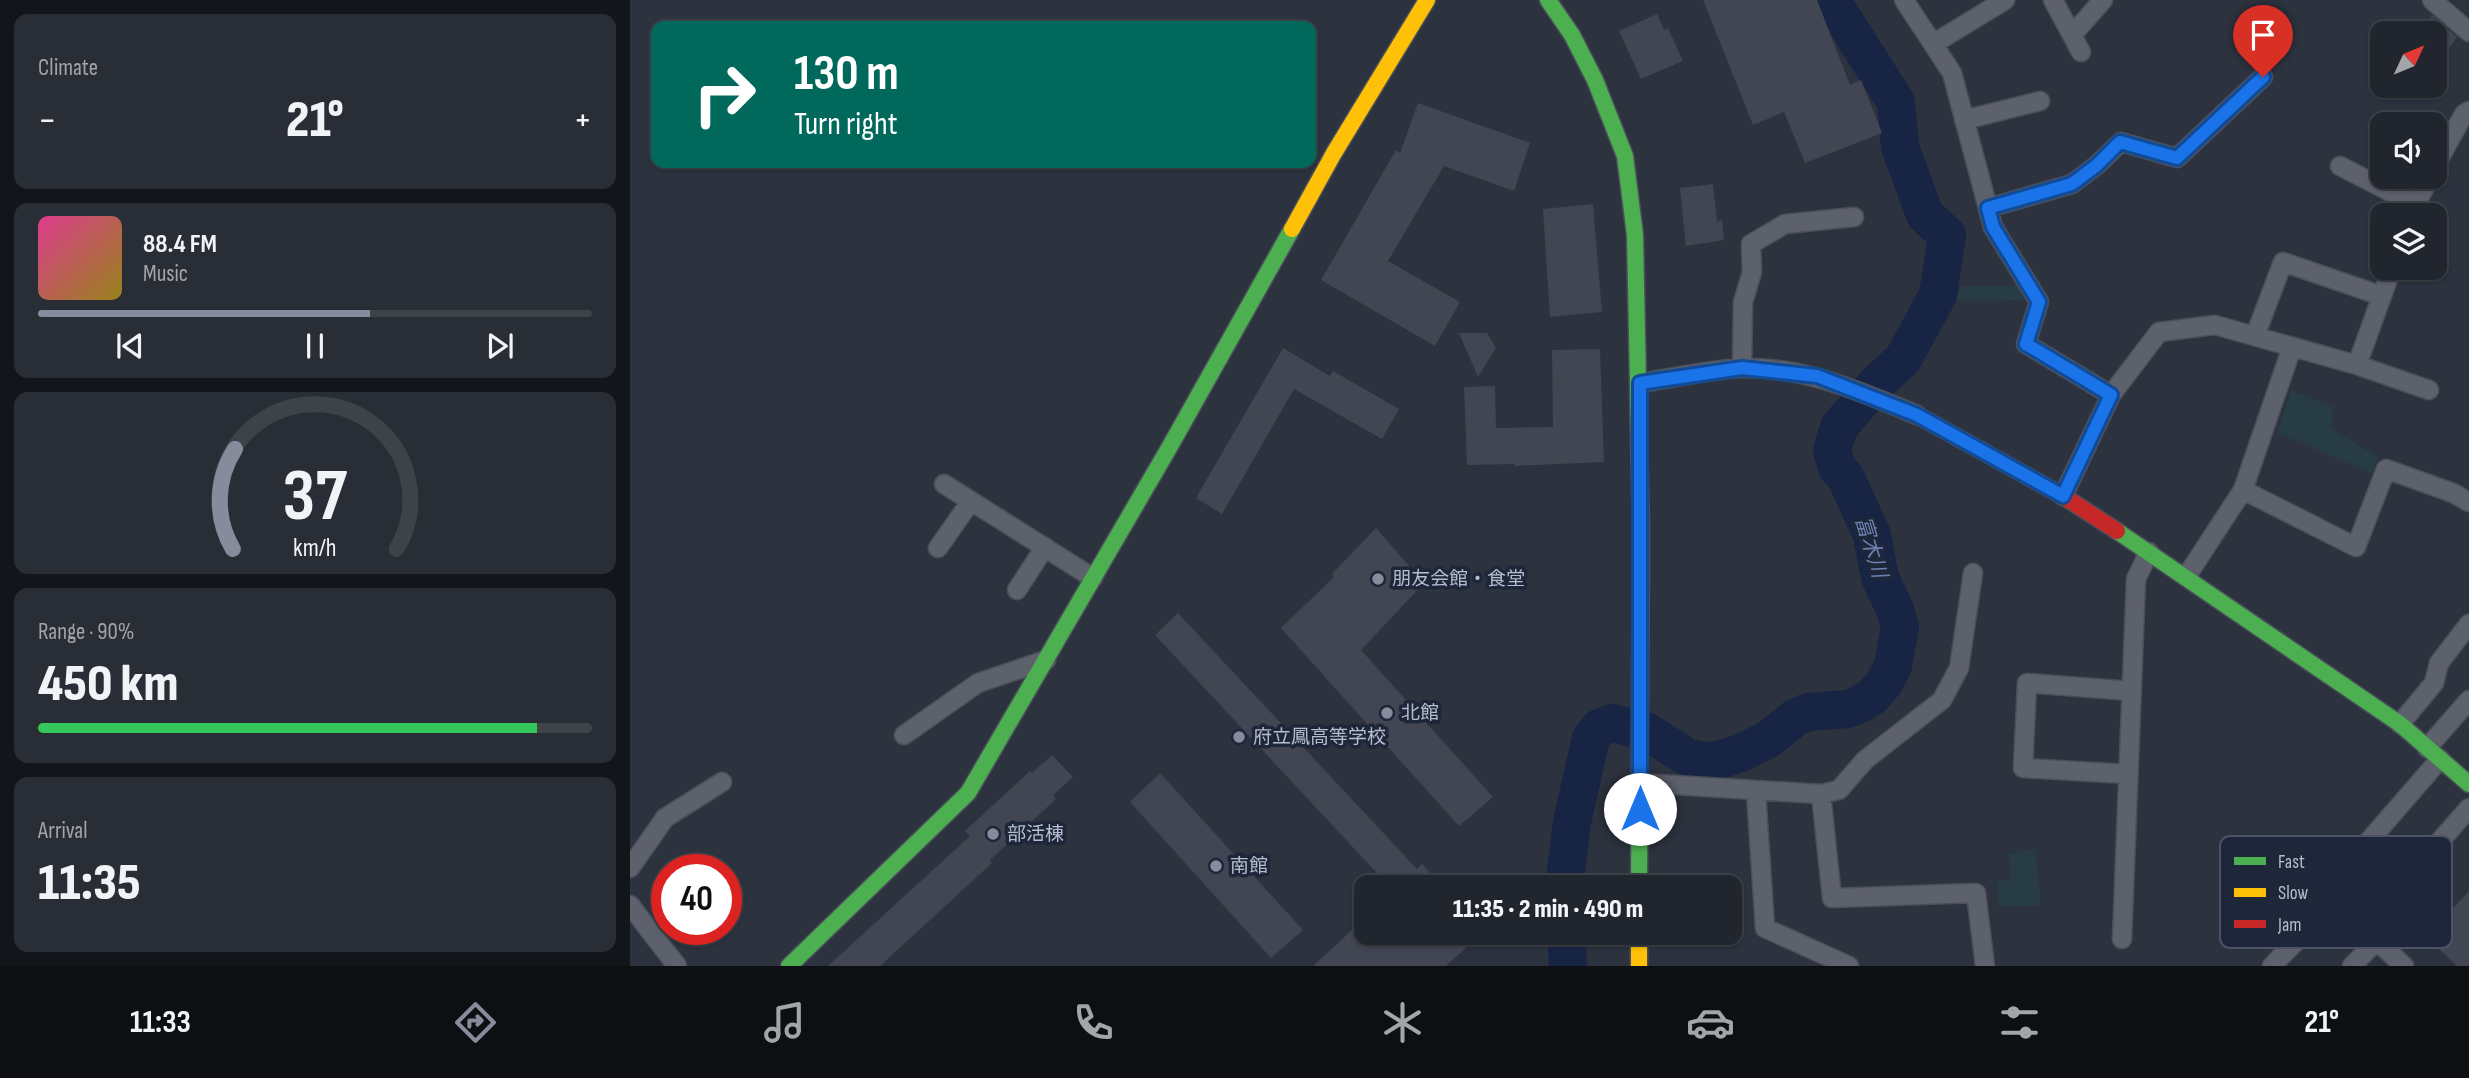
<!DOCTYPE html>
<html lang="en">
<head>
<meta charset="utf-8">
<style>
	:root { --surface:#21262e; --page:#292e36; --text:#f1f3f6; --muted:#a2a5aa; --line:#3e434a; --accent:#868c9c }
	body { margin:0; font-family:"Sofia Sans Condensed","Noto Sans JP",sans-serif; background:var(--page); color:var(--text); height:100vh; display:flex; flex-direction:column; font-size:26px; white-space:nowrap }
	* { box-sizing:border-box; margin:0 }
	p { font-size:23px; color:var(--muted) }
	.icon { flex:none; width:38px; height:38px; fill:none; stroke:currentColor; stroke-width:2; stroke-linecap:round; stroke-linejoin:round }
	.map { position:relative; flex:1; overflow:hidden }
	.details { display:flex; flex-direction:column; gap:14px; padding:14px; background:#121519; width:630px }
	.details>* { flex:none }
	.hud { position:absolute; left:21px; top:21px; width:665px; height:147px; border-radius:14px; box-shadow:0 2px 5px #0004,0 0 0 2px var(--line); background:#00695c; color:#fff; overflow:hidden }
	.needle { width:46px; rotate:46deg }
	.buttons { position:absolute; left:1740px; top:21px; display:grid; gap:14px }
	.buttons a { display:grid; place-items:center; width:77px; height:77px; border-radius:14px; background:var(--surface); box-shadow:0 2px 5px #0004,0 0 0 2px var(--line); font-size:35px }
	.speed { position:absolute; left:21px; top:854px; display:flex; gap:14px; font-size:35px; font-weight:700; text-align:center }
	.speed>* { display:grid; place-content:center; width:91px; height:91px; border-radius:50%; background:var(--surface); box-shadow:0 2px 5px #0004,0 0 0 2px var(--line); line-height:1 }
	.speed .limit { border:10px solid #d22; background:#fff; color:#111 }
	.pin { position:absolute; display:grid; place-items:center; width:60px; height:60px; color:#fff; margin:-72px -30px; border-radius:50% 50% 50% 0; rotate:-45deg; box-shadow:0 0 7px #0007 }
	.pin .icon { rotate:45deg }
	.me { position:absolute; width:77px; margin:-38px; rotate:0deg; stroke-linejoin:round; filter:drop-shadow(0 0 5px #0008) }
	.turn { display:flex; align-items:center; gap:24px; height:147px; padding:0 28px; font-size:32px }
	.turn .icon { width:91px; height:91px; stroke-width:2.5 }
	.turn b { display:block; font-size:49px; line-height:60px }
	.big { font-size:52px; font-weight:800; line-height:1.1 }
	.details .card { flex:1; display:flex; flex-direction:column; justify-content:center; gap:10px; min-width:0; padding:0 24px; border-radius:14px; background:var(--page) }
	.details .dial { align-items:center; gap:0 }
	.dial svg { height:182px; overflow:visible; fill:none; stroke:var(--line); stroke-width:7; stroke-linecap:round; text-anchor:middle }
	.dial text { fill:var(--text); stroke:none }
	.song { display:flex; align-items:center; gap:21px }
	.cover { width:84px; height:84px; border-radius:10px; background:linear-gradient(135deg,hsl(330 70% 55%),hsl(50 70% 35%)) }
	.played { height:7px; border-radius:4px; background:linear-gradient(90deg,var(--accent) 60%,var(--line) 60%) }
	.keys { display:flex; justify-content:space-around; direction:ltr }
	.heat { display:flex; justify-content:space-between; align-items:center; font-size:38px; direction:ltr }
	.charge { height:10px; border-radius:5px; background:linear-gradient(90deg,#34c759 90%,var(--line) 0) }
	.trip { position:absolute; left:724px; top:875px; width:388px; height:70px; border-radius:14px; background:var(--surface); box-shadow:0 2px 5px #0004,0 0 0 2px var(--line); font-weight:800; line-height:70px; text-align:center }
	.dock { display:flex; height:112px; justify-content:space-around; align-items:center; background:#0d0f12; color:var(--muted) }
	.dock .icon { width:49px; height:49px }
	.dock .active { color:var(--accent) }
	.dock b { font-size:32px; color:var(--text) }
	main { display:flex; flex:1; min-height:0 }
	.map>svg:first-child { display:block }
</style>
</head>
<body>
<main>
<section class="details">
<div class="card"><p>Climate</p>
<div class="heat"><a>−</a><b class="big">21°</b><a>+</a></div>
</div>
<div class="card">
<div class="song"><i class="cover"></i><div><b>88.4 FM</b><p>Music</p></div></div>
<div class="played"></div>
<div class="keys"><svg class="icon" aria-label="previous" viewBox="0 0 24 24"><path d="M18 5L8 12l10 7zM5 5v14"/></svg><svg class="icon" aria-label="pause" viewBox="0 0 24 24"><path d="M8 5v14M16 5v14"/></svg><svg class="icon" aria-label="next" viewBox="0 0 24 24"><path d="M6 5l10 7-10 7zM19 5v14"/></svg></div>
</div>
<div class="card dial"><svg viewBox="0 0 100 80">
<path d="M14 69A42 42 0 1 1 86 69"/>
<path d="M14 69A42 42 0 0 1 15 25" stroke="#868c9c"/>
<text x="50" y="56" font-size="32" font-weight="700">37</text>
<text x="50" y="72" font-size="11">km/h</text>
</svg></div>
<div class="card"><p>Range · 90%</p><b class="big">450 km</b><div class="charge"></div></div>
<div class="card"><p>Arrival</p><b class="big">11:35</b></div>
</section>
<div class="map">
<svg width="1839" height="966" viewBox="0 0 1839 966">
	<rect width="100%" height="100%" fill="#2c323e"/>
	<path fill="#283c45" d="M1332 286H1388L1394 300 1325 301Z
		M1661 390 1704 407 1700 428 1748 457 1742 474 1647 432Z
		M1405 848 1411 905 1369 907 1367 881 1381 880 1379 854Z"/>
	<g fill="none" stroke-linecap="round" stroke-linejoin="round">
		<path stroke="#182444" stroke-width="38" d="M934 887 942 822 961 738 969 728 982 723 1016 731 1057 757 1072 761 1088 760 1111 753 1137 740 1166 717 1178 712 1218 709 1230 704 1243 696 1254 683 1263 666 1270 627 1265 609 1250 578 1242 535 1215 476 1207 468 1202 450 1209 427 1247 383 1273 359 1308 295 1317 235 1295 215 1270 147 1266 102 1201 0
			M936 933 938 966"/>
	</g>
	<path fill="#414652" d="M1073 0H1187L1220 85 1231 80 1252 133 1175 163 1154 112 1123 125Z
		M1027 14 1034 30 1038 28 1053 61 1011 79 989 31Z
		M1802 15 1827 37 1804 69V33H1790Z
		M788 103 900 143 884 191 814 166 758 261 830 302 805 346 691 280 766 150 770 153Z
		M1083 184 1087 221 1092 220 1094 240 1056 246 1050 188Z
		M963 204 972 312 920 317 913 209Z
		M829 333H857L866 348 848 377Z
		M653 348 700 376 703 371 769 409 752 439 664 389 592 514 566 498Z
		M970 349 974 462 885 466V464L837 465 834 387 865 386 866 428 923 427 922 350Z
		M746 528 794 583 731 650 863 797 829 826 651 628 704 577 702 574Z
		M548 613 787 869 792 864 814 887H760L525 635Z
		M422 755 443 777 423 795 426 799 360 860 362 863 250 966H198L340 836 335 831 400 771 402 773Z
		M530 773 673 930 641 958 500 802Z
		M1839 891V966H1827L1796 937Z
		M737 916V933H852L816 966H683Z"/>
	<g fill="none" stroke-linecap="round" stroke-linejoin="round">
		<g stroke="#4a4f5a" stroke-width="21">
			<path id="street" d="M1274 0 1322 73 1363 227 1409 302 1396 344 1481 395
				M1423 0 1451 52
				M1802 0 1839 32
				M1442 35 1473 0
				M1303 44 1375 0
				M1334 120 1410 101
				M1710 166 1784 204
				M1804 168 1834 114 1839 111
				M1358 208 1442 184 1467 165 1491 142 1547 158 1633 77
				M1781 214 1800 177
				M1625 336 1653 262 1752 296
				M1727 365 1762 268
				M1112 368 1113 302 1122 272 1121 244 1155 224 1224 217
				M1010 383C1043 378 1078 370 1111 368 1174 366 1231 392 1287 415
				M314 484 463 578
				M1613 490 1726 547 1756 469 1823 493 1839 502
				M1433 496 1481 395 1529 332 1585 325 1727 365 1799 390
				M308 548 341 501
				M1556 577 1613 490 1662 347
				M387 590 415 547
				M1770 724 1804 683 1809 663 1839 624
				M274 735 348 683 416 660
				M1797 748 1839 700
				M1498 774 1393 768 1397 683 1501 691
				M1010 783 1191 794 1209 790 1235 760 1312 700 1329 668 1343 573
				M1126 792 1135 928 1219 966
				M1191 794 1202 898 1346 893 1355 966
				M0 868 35 818 92 782
				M0 905 47 966
				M1492 939 1506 579 1519 552
				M1747 941 1774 966
				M1642 966 1717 888 1732 849 1810 759
				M1722 966 1767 920 1754 905 1839 808"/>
		</g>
		<g stroke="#4a4f5a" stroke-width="19">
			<path id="fast" d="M918 0 942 35 965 80 995 156 1005 235 1011 533 1009 887
				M1487 531 1770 724 1839 784
				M159 966 338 793 539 448 662 229"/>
		</g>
		<g stroke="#4a4f5a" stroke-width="19">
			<path id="slow" d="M662 229 704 153 797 0
				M1009 933V966"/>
		</g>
		<g stroke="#4a4f5a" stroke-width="19">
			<path id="jam" d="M1287 415 1433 496 1487 531"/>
		</g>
		<use href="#street" stroke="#5d616b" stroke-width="18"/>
		<use href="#fast" stroke="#4caf50" stroke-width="16"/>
		<use href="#slow" stroke="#ffc107" stroke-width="16"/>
		<use href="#jam" stroke="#c62828" stroke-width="16"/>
	</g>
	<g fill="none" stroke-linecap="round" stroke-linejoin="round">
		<g stroke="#114b97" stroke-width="18">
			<path id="route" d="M1010 809V383L1112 368 1187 376 1287 415 1433 496 1481 395 1396 344 1409 302 1363 227 1358 208 1442 184 1467 165 1490 142 1547 158 1633 77"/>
		</g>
		<use href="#route" stroke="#1a73e8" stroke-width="12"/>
	</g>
	<g fill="#868c9c" stroke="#1e263a" stroke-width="2.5">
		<circle cx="748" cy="579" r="7"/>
		<circle cx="757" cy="713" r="7"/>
		<circle cx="609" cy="737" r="7"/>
		<circle cx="363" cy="834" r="7"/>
		<circle cx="586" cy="866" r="7"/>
	</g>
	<g text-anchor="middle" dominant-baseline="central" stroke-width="7" stroke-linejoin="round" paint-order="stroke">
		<g font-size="19" fill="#b7bdce" stroke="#1e263a" text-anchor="start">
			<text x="762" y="579">朋友会館・食堂</text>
			<text x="771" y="713">北館</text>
			<text x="623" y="737">府立鳳高等学校</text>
			<text x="377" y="834">部活棟</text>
			<text x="600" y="866">南館</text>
		</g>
		<g font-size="21" font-style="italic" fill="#6d80b0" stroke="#1e263a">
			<text transform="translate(1241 547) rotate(73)">富木川</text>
		</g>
	</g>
	<rect x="1590" y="836" width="232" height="112" rx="10" fill="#1e263a" stroke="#4c5366" stroke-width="2"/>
	<rect x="1604" y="857" width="32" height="8" fill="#4caf50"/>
	<rect x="1604" y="888" width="32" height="9" fill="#ffc107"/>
	<rect x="1604" y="920" width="32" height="8" fill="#c62828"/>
	<g font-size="19" fill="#b7bdce">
		<text x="1648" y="868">Fast</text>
		<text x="1648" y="899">Slow</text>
		<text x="1648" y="931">Jam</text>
	</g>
</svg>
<div class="buttons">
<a><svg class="needle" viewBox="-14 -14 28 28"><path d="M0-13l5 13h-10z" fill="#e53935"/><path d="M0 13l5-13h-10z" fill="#a2a5aa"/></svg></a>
<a><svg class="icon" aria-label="sound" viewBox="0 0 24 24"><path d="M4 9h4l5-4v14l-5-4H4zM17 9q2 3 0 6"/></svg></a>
<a><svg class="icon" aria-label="layers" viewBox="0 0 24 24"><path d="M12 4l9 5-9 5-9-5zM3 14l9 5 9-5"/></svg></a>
</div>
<div class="speed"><div class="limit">40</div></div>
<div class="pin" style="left:1633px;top:77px;background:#d93025"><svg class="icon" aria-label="arrive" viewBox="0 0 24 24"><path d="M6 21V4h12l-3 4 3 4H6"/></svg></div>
<svg class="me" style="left:1010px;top:809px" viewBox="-20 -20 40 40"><circle r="19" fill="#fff"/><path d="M0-13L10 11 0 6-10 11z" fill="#1a73e8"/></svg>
<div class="trip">11:35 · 2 min · 490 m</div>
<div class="hud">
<div class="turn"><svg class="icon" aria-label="right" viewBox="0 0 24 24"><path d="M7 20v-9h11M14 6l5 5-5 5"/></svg><div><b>130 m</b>Turn right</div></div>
</div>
</div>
</main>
<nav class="dock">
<b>11:33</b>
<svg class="icon active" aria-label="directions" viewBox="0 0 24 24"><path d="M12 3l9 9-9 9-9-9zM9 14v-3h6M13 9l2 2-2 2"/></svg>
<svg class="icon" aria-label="music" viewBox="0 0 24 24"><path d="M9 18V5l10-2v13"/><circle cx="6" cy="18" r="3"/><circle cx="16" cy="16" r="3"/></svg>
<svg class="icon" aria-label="phone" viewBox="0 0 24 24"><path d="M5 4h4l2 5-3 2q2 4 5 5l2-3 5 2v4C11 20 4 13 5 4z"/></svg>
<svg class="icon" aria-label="climate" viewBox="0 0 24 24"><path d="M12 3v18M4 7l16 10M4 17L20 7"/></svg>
<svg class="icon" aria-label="car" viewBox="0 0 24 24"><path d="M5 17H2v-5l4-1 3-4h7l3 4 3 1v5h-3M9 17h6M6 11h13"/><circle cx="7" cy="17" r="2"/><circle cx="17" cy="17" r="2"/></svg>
<svg class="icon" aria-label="filters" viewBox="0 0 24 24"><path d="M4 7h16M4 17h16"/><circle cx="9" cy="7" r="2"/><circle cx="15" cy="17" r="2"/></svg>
<b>21°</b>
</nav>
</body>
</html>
